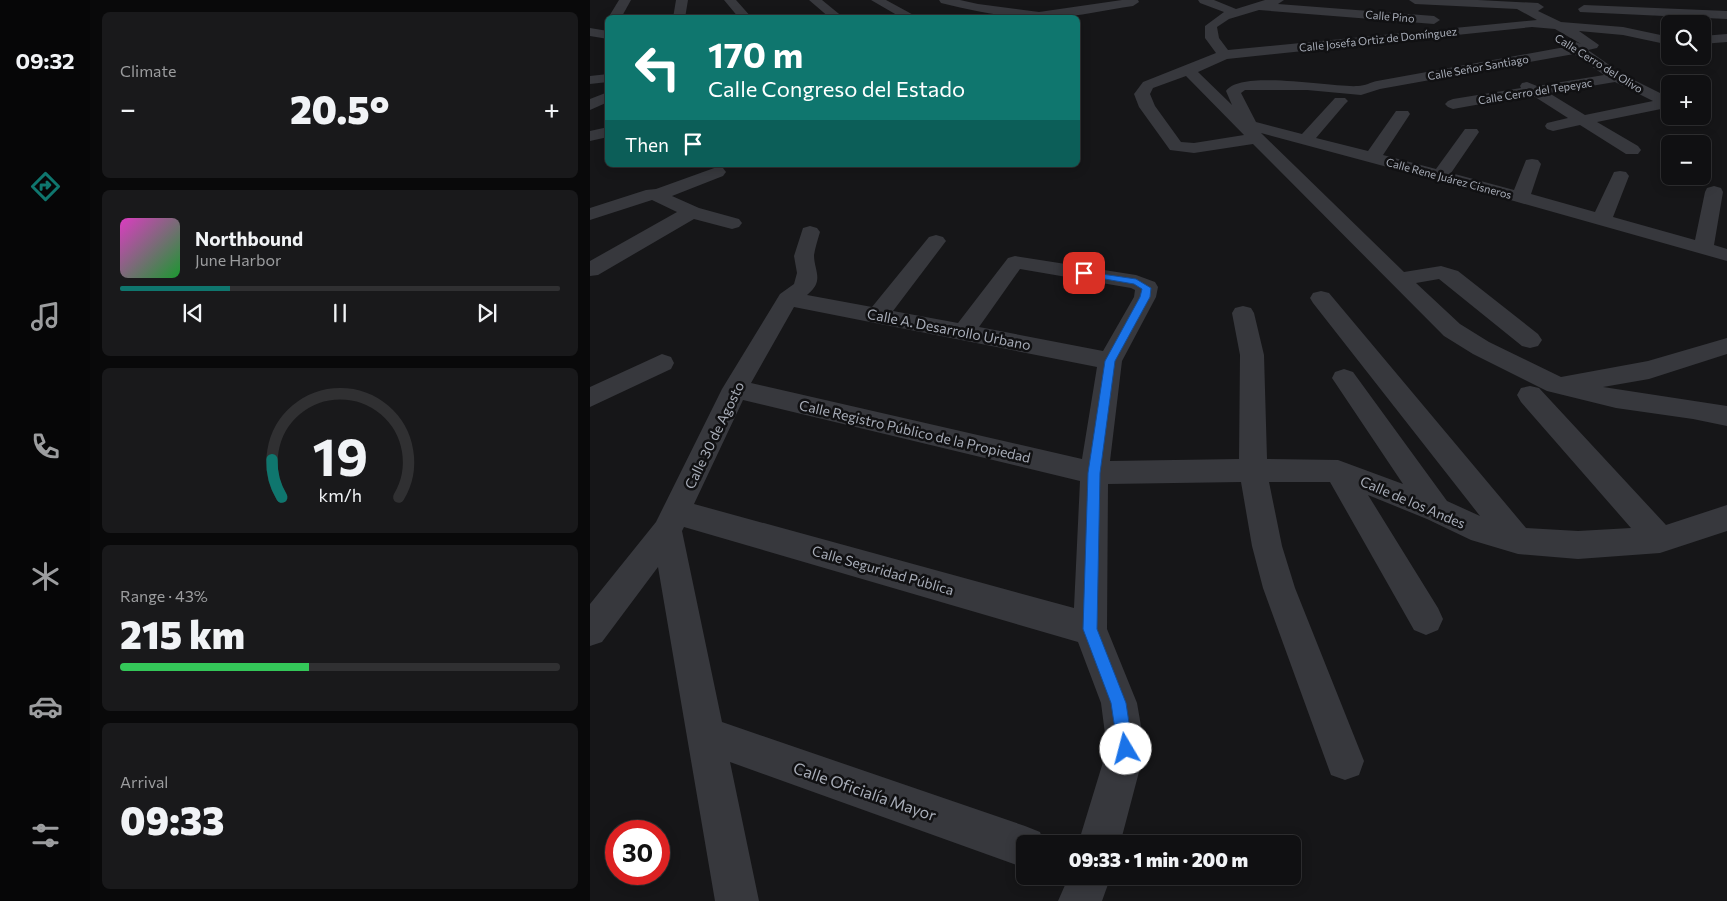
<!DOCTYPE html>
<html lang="en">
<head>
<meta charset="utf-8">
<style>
	:root { --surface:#101012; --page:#19191b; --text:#f1f3f6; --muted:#9c9d9f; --line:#303032; --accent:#0f766e }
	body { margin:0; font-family:Commissioner,sans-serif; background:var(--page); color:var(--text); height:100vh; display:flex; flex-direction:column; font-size:19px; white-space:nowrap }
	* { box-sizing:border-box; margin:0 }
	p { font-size:16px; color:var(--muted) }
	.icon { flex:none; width:28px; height:28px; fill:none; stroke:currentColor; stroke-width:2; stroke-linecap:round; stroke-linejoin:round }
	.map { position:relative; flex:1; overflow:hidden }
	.sheet { display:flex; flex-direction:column; gap:12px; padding:12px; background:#09090a; width:500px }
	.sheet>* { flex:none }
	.banner { position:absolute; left:15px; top:15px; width:475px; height:152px; border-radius:8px; box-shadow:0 2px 12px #0003,0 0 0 1px var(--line); background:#0f766e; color:#fff; overflow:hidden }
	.tools { position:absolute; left:1071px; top:15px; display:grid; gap:10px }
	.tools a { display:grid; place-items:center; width:50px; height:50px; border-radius:8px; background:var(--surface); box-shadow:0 2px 12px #0003,0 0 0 1px var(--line); font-size:25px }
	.speed { position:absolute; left:15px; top:820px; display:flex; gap:10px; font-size:25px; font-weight:700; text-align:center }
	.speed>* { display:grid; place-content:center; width:65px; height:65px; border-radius:50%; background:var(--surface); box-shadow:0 2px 12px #0003,0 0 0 1px var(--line); line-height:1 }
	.speed .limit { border:8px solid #d22; background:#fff; color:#111 }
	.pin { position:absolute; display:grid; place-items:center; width:42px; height:42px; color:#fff; margin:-21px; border-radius:10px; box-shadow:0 2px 8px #0006 }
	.me { position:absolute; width:55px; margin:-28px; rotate:352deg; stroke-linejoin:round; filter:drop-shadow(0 0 4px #0008) }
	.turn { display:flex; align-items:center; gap:18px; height:105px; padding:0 20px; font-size:22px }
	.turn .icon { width:65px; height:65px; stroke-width:2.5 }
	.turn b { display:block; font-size:35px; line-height:42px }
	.then { display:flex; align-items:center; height:48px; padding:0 20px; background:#0003; gap:10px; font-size:19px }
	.big { font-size:38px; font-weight:800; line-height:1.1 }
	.sheet .widget { flex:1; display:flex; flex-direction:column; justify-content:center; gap:8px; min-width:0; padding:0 18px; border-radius:8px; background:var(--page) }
	.sheet .dial { align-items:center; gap:0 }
	.dial svg { height:130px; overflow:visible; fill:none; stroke:var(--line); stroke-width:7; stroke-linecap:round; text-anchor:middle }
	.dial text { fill:var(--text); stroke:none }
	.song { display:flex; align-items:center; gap:15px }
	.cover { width:60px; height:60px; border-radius:8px; background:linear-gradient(135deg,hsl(310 70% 55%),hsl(130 70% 35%)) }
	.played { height:5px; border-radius:2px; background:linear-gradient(90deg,var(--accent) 25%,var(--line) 25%) }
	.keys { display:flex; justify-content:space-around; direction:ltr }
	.heat { display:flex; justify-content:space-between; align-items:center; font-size:28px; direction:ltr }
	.charge { height:8px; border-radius:4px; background:linear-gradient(90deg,#34c759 43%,var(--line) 0) }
	.trip { position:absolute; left:426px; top:835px; width:285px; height:50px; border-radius:8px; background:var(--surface); box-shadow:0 2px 12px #0003,0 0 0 1px var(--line); font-weight:800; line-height:50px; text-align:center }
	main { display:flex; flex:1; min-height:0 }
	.tabs { display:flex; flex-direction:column; width:90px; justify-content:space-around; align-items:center; background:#060607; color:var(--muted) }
	.tabs .icon { width:35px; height:35px }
	.tabs .active { color:var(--accent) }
	.tabs b { font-size:22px; color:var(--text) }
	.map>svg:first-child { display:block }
</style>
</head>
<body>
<main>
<nav class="tabs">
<b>09:32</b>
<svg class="icon active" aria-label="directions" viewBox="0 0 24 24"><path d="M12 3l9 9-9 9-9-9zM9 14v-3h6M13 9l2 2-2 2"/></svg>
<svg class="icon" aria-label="music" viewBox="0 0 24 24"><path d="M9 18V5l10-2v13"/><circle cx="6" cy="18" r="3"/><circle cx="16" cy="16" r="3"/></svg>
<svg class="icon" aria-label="phone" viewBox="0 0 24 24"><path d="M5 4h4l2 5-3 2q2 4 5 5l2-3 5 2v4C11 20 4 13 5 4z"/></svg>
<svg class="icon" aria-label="climate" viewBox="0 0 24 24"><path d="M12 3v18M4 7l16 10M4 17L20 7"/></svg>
<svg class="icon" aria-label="car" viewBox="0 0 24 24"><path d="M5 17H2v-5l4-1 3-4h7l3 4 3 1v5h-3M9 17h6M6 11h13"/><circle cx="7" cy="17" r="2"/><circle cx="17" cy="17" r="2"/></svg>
<svg class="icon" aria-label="filters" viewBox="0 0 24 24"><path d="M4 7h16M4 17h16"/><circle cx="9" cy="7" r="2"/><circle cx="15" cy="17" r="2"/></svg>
</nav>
<section class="sheet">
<div class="widget"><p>Climate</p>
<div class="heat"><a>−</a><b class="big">20.5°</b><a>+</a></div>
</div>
<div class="widget">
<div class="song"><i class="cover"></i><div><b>Northbound</b><p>June Harbor</p></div></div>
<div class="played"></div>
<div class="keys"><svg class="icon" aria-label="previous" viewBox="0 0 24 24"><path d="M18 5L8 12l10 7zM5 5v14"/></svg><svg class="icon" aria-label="pause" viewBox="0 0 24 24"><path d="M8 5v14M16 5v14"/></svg><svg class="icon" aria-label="next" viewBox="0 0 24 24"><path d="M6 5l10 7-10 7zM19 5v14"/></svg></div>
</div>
<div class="widget dial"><svg viewBox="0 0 100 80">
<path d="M14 69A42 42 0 1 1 86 69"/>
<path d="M14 69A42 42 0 0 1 8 46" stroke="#0f766e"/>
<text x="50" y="56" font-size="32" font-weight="700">19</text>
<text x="50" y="72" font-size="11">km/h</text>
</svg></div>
<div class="widget"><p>Range · 43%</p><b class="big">215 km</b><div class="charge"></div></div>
<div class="widget"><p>Arrival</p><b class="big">09:33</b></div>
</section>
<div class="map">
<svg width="1137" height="901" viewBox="0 0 1137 901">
	<rect width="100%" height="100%" fill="#161618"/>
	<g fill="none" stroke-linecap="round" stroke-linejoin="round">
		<path fill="#37383d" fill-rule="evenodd" d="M29 0H41L31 18H18Z
			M86 0H98L95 18H83Z
			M134 0H146L162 18H149Z
			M219 0H232L254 18H240Z
			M281 0H296L329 18H312Z
			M349 0H370L388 4 449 12 532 0H548L549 2 543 6C516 10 489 16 462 18 424 19 387 12 351 3Z
			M608 0H624L646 9 675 0H694L688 4 844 16 850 20 844 24 669 10 639 19 627 27 629 38 638 50 947 20 927 9 825 4 819 0H888L948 3 954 7 948 11 971 22 1033 27 1080 37V45L1033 35 989 31 1009 45 1007 48 998 50 1032 74 1080 98V109L1076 108 1007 122 1048 146 1051 150 1048 154H1036L990 125 963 131 957 129 955 126 957 123 978 118 942 95 863 109 858 107 855 104 858 101 863 99 931 88 930 86 932 83 937 82 947 86 1014 75 984 54 790 89 771 95 717 90H655L651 93 666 122 712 134 745 98H755L758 101 755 104 726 138 778 151 806 111H818L820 114 793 155 846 169 875 129H887L889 132 861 173 924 190 936 160 942 159 948 160 951 164 941 194 1005 212 1024 172 1030 171 1036 172 1039 176 1023 217 1105 240 1115 192 1117 188 1124 186 1131 188 1133 192 1124 245 1137 249V261L924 201 671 133 814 272 851 266 868 271 948 334 952 340 948 346 940 348 932 346 849 279 826 283 870 324 899 342 971 377 1058 361 1137 338V354L1059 379 1013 387 1137 406V426L1103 419 1026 408 957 391 883 354 854 336 663 144 604 153 580 150 549 107 544 94 553 82 626 53 615 38V26L634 12 610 3ZM942 27 965 29 991 44 978 39 971 43 975 47 787 81C781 82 775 86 768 86 743 88 651 69 636 91L642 105 608 72 637 59ZM596 76 654 135 604 143 591 142 565 106 560 94 563 88ZM1025 82 1063 101 995 115 959 93Z
			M994 5 1137 11V19L990 12 988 9Z
			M0 28 18 31V39L0 36Z
			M1137 34V42L1112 44V36Z
			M18 74V82L0 84V76Z
			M18 92V102L0 110V99Z
			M18 127V137L0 141V131Z
			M127 167 133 168 136 172 133 176 82 196 109 208 149 219 152 223 149 227 142 229 104 219 8 275 0 276V261L87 212 62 200 0 220V208L56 190 66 189Z
			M220 226 227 228 230 232C228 239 225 248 224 255 224 271 235 281 217 295L282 307 339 237 346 235 353 237 356 241 303 311 368 323 418 258 425 256 546 275 565 282 568 287 566 297 532 361 520 461 649 459 650 355 642 313 645 308 653 306 661 308 664 313 674 355 677 459 748 460 813 484 742 378 745 372 754 369 763 372 857 501 890 516 723 303 720 298 723 293 731 291 739 293 936 528 988 531 1041 528 931 402 927 395 931 388 940 386 949 388 1076 525 1137 505V531L1070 553 988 559 928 554 881 540 837 519 778 495 848 608 853 619 848 630 836 635 824 630 740 482H679L692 546 705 588 774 761 769 775 755 780 741 775 673 588 662 546 651 482 518 484 517 629 547 703 555 749 530 844H488L517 749 511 703 488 642 94 527 92 531 132 722 435 826 450 832 454 844H435V868L140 762 169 901H125L68 567 12 642 0 646V604L66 522 132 389 190 294 204 284 207 273 204 256 213 228ZM430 269 541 288 545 290 544 297 513 351 389 327ZM204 307 507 367 492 459 161 383ZM153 400 490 481 484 608 104 504Z
			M72 354 81 357 84 363 81 369 0 407V387Z
			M479 876H521L512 901H468Z"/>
	</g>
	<path fill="#1a73e8" stroke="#114b97" d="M491 271 546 279 561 288 560 297 525 361 510 473 507 629 536 703 543 749 541 755 536 757 530 755 528 749 521 703 493 629 498 473 515 361 550 297 552 289 544 284 491 275Z"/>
	<g text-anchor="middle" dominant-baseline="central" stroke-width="5" stroke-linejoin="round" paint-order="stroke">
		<g font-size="11" fill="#a8adb8" stroke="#111113">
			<text transform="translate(800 16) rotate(5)">Calle Pino</text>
			<text transform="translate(788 39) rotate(-6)">Calle Josefa Ortiz de Domínguez</text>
			<text transform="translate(1009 63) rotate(32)">Calle Cerro del Olivo</text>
			<text transform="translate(888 67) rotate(-10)">Calle Señor Santiago</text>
			<text transform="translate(945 91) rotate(-9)">Calle Cerro del Tepeyac</text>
			<text transform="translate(859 178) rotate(15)">Calle Rene Juárez Cisneros</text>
		</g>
		<g font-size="14" fill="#a8adb8" stroke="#111113">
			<text transform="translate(359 329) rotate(11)">Calle A. Desarrollo Urbano</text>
			<text transform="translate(325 431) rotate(13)">Calle Registro Público de la Propiedad</text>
			<text transform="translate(124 435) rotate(-64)">Calle 30 de Agosto</text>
			<text transform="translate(823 502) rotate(23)">Calle de los Andes</text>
			<text transform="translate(293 570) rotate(16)">Calle Seguridad Pública</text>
		</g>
		<g font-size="16" fill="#a8adb8" stroke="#111113">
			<text transform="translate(275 791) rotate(19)">Calle Oficialía Mayor</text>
		</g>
	</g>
</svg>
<div class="tools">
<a><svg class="icon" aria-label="search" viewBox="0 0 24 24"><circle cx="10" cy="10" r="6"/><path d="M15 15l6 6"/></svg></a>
<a>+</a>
<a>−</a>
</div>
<div class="speed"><div class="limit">30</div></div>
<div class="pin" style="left:494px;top:273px;background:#d93025"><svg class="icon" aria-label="arrive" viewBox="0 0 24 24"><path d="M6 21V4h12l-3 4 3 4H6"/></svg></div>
<svg class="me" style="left:536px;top:749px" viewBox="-20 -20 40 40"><circle r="19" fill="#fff"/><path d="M0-13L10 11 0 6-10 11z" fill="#1a73e8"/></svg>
<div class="trip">09:33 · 1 min · 200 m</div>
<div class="banner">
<div class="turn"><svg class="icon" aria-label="left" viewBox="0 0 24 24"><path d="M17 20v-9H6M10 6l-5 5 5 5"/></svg><div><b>170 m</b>Calle Congreso del Estado</div></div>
<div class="then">Then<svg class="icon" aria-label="arrive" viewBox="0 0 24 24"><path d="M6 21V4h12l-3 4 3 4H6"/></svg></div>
</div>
</div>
</main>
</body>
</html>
